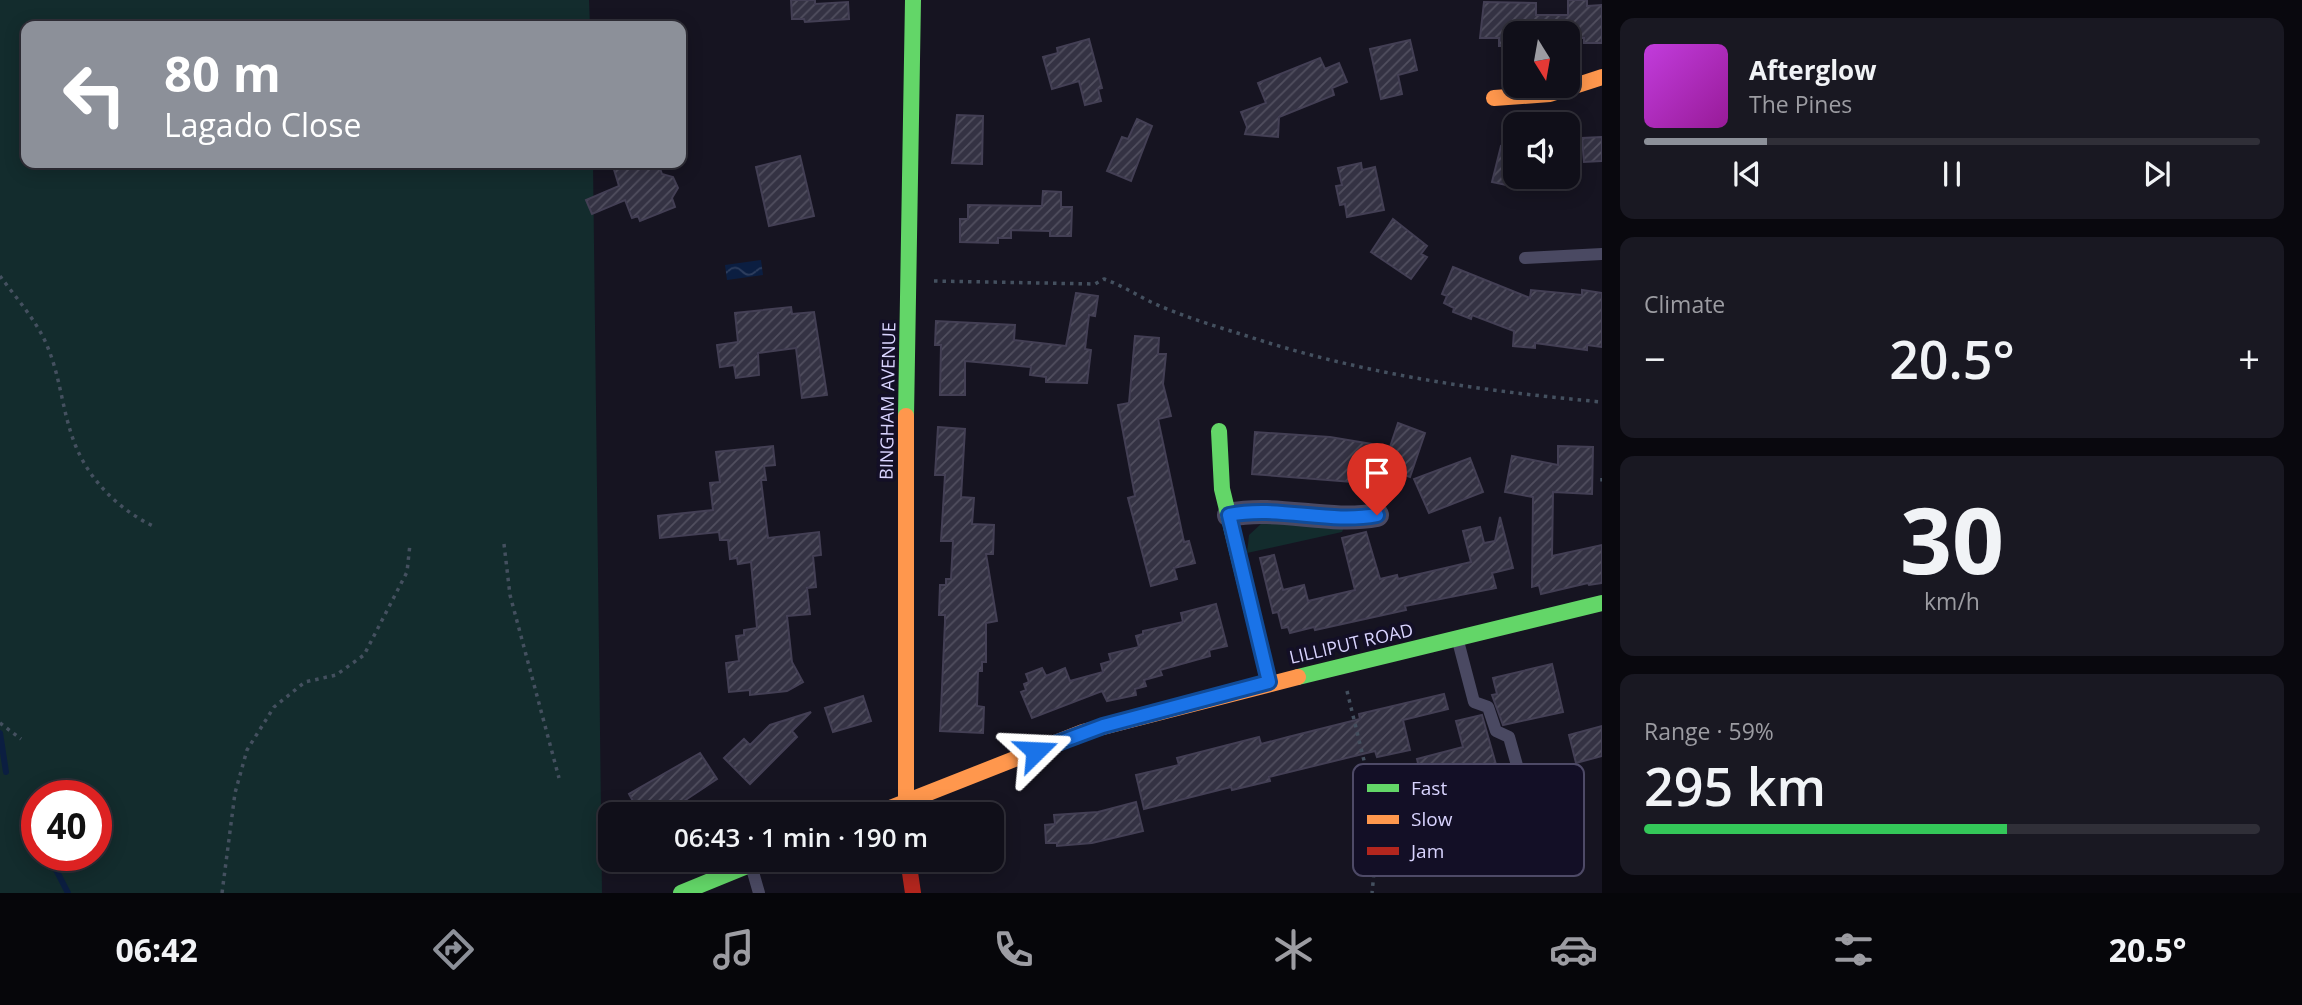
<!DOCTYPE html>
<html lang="en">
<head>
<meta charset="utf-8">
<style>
	:root { --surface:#100f19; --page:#191822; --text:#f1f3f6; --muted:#9c9ca2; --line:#302f38; --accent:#8c9099 }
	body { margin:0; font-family:"Open Sans",sans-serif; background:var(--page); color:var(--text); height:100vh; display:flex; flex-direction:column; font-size:26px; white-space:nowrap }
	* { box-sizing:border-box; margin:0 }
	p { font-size:23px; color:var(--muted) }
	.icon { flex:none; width:38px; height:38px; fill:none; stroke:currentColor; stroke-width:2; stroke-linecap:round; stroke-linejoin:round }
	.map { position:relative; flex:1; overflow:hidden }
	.drawer { display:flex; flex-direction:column; gap:18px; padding:18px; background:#09080e; width:700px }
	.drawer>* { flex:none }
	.hud { position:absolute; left:21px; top:21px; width:665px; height:147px; border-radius:14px; box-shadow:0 4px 18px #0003,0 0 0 2px var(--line); background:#8c9099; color:#fff; overflow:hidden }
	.needle { width:46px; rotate:169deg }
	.buttons { position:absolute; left:1503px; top:21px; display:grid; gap:14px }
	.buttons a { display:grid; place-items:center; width:77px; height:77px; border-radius:14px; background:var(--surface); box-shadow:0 4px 18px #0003,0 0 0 2px var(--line); font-size:35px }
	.speed { position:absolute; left:21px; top:780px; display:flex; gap:14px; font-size:35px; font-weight:700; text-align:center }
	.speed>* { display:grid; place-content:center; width:91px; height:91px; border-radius:50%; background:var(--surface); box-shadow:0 4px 18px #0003,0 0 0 2px var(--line); line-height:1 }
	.speed .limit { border:10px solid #d22; background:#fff; color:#111 }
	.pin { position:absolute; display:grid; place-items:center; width:60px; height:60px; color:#fff; margin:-72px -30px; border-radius:50% 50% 50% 0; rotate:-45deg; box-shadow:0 0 7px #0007 }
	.pin .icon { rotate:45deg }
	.me { position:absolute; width:77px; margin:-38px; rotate:69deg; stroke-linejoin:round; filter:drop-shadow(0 0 5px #0008) }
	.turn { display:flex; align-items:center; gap:24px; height:147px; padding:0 28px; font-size:32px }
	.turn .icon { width:91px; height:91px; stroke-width:2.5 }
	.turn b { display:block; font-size:49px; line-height:60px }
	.big { font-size:52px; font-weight:600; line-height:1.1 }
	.drawer .tile { flex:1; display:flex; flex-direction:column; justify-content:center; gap:10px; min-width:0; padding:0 24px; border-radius:14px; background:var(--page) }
	.drawer .dial { align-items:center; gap:0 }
	.dial b { font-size:91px; line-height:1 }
	.song { display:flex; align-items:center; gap:21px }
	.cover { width:84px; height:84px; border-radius:10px; background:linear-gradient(135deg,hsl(290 70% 55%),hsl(300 70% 35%)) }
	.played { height:7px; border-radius:4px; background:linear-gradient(90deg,var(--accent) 20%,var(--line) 20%) }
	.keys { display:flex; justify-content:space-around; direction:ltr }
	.heat { display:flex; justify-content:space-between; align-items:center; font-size:38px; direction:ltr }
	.charge { height:10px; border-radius:5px; background:linear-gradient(90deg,#34c759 59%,var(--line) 0) }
	.trip { position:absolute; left:598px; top:802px; width:406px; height:70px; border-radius:14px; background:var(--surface); box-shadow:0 4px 18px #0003,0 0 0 2px var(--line); font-weight:600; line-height:70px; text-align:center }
	.tab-bar { display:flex; height:112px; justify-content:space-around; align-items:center; background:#06060a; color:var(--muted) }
	.tab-bar .icon { width:49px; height:49px }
	.tab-bar .on { color:var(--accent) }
	.tab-bar b { font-size:32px; color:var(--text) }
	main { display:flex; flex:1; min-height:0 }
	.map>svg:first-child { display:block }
</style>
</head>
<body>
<main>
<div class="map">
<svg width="1602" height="893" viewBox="0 0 1602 893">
	<defs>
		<pattern id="water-waves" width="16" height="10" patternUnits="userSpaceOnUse" patternTransform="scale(1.75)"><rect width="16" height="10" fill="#0b1e41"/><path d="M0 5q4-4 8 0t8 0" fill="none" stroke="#2e3e5e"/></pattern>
		<pattern id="building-hatch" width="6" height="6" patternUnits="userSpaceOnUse" patternTransform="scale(1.75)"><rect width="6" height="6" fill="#343243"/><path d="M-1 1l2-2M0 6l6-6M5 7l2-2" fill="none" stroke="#514f5f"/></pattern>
	</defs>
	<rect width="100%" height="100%" fill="#161421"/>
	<path fill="#132c2d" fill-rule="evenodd" d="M0 0H589L590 26H26V163H593L602 893H0ZM37 796H96V856H37Z
		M1262 523 1344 527 1342 532 1247 553 1249 535Z"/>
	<path fill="url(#water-waves)" d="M761 260 763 275 727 280 725 265Z"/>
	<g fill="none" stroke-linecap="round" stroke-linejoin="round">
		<path stroke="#0b1e41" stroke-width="6" d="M0 733 6 772
			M49 856 68 893"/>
	</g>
	<path fill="url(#building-hatch)" stroke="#433f54" stroke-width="2" d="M791 0H815V4L848 2 849 19 805 22 804 19H792Z
		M1568 0H1587V6L1602 5V43H1584V38H1568V33H1516V46H1499V38H1480L1484 2 1536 3V15H1568Z
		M1089 39 1102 88 1098 89 1101 101 1085 105 1079 81 1052 89 1043 57 1058 53 1057 48Z
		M1410 40 1417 70 1398 75 1402 94 1381 99 1370 49Z
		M1320 58 1325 69 1339 63 1347 82 1332 88 1334 95 1279 117 1278 137 1245 134 1247 127 1241 112 1266 103 1258 83Z
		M957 115 983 116 982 164 952 163Z
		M1137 119 1152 126 1131 181 1107 171 1122 137 1128 139Z
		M1602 137V161L1584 162 1582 138Z
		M1501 146 1516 149V187L1492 182Z
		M800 156 814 216 769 226 756 167Z
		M612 163H658L662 174 673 177 678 188 672 198 675 207 640 221 638 216 632 218 625 200 592 214 586 200 619 186Z
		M1361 163 1362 170 1375 167 1384 210 1347 217 1345 204 1340 205 1336 186 1342 185 1338 168Z
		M1043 191 1061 192V207H1072L1071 236H1050V231L1011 230V238H998V243L960 242V219H968V205L1042 206Z
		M1393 219 1427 246 1421 254 1427 257 1411 279 1371 252Z
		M1453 267 1530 298 1531 290 1582 295V290L1602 293V347L1587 345V350L1535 343V348L1513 346 1514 331 1472 315 1471 319 1453 312 1454 308 1444 303 1447 296 1442 294Z
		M1076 293 1098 296 1095 316 1089 315 1085 349 1091 350 1087 383 1046 382V377L1030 375 1031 367 965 361V395H940L941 345H935L936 321 1015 325 1014 340 1066 346Z
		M791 307 792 314 814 312 827 395 802 398 796 348 758 353 759 375 736 378 734 365 720 367 717 345 738 342 735 313Z
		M1135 336 1159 338 1158 354H1166L1163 384 1171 416 1158 419 1184 542 1189 541 1195 563 1174 568 1177 579 1151 586 1128 498 1135 496 1118 405 1129 403Z
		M1398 423 1425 433 1410 477 1355 458 1352 482 1252 474 1255 432 1330 437 1390 447Z
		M938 427 965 429 961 497 974 498 972 524 994 525 993 554H986L997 621 986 623V662H982V671H978L977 706 984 707 983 733 940 731 945 622V615H939L940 585H946V579H951L953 541H941L945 475H935Z
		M773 446 775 465 764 466 766 480H761L768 538 819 532 821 555 813 556 816 587 807 588 810 614 787 616 792 662 803 682 787 691 750 695V690L729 692 726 663 739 661 736 636 744 635V630L757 628 751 562 738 564 737 558 730 559 728 540H720L719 532 660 538 658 516 713 510 710 483 720 482 716 452Z
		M1558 446 1593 447 1592 494 1553 492 1552 556 1602 545V583L1589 585 1588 583 1541 594 1539 585 1532 587 1533 497 1505 492 1512 456 1558 465Z
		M1470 458 1483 492 1429 513 1414 479Z
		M1500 517 1513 568 1492 573 1496 588 1405 606 1406 610 1315 630 1314 627 1290 633 1288 627 1282 628 1278 612 1273 613 1260 558 1274 555 1283 590 1304 585 1308 601 1355 590 1342 538 1366 532 1380 579 1397 575 1398 579 1471 562 1463 531 1480 527 1484 543 1495 541Z
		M1216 604 1227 646 1209 650 1210 656 1160 670 1162 675 1144 680 1146 686 1135 689 1136 695 1107 701 1102 691 1032 718 1021 692 1026 690 1024 684 1029 682 1026 674 1042 668 1046 676 1065 668 1070 681 1103 672 1101 664 1111 661 1109 654 1139 647 1136 636 1143 634V631L1183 622 1181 613Z
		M1552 664 1563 712 1503 725 1492 695 1497 694 1493 678Z
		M1444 694 1448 709 1403 720 1410 750 1377 757 1375 751 1269 777 1270 781 1232 790 1231 787 1144 809 1136 775 1179 765 1177 758 1259 737 1261 744 1288 737 1360 719 1359 714Z
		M863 696 871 721 833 732 825 708Z
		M811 712 792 731 797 737 750 784 724 758 744 739 750 745 770 725Z
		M1482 715 1504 793 1429 809 1417 759 1463 747 1456 721Z
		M1602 726V756L1576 763 1569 735Z
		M700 753 717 779 675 807 678 814H640L629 794Z
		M1136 802 1143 831 1092 843 1057 846V843H1046L1045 825 1055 824 1054 815 1098 812Z"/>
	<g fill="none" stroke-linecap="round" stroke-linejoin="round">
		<path stroke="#44505f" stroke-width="3.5" stroke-dasharray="3.5 5" stroke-linecap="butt" d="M0 276C16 298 38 322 48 348 60 377 62 407 72 436 85 476 116 508 153 526
			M934 281 1095 284 1104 279C1121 285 1135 294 1151 302 1181 316 1215 326 1247 336 1362 374 1481 391 1602 402
			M1602 478V484
			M504 544 510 595 559 778
			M1347 691 1379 822 1372 893
			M0 723 21 739
			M222 893 235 793 247 750 274 707 305 682 336 675 364 655 407 572 410 544"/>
		<path stroke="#4a4962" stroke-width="12" d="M1525 258 1602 254
			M1458 641 1474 702 1488 707 1496 731 1509 737 1522 783
			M751 865 759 893"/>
		<path stroke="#4a4962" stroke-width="24" d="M1229 515C1278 505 1328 524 1377 515"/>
		<path stroke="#63d668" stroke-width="16" d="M906 416 913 0
			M1219 431 1222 489 1269 682
			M1298 677 1602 603
			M681 893 764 859"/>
		<path stroke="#ff974d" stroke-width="16" d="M1494 98 1550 94 1602 77
			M875 814 1083 732 1298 677
			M906 814V416"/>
		<path stroke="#b3261e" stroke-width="16" d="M908 859 913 893"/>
	</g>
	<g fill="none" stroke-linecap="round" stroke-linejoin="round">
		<g stroke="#114b97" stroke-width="18">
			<path id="route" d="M1036 751 1103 726 1269 682 1229 515C1278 505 1328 524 1377 515"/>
		</g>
		<use href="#route" stroke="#1a73e8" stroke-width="12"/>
	</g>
	<g text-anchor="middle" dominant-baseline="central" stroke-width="7" stroke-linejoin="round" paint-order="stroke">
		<g font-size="18" fill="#d9d4ff" stroke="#130f26">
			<text transform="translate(887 401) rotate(-89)">BINGHAM AVENUE</text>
			<text transform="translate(1351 643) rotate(-13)">LILLIPUT ROAD</text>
		</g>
	</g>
	<rect x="1353" y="764" width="231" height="112" rx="10" fill="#130f26" stroke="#4e4a67" stroke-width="2"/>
	<rect x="1367" y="784" width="32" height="8" fill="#63d668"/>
	<rect x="1367" y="815" width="32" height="9" fill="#ff974d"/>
	<rect x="1367" y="847" width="32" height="8" fill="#b3261e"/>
	<g font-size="19" fill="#d9d4ff">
		<text x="1411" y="795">Fast</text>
		<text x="1411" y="826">Slow</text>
		<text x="1411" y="858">Jam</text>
	</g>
</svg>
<div class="buttons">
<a><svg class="needle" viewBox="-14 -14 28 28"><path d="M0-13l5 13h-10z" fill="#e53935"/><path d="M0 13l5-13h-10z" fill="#9c9ca2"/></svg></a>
<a><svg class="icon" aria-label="sound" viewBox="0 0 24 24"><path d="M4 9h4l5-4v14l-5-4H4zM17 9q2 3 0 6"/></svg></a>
</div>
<div class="speed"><div class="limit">40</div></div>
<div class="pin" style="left:1377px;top:515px;background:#d93025"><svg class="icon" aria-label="arrive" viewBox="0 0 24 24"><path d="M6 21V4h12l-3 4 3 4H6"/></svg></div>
<svg class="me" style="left:1036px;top:751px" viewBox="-20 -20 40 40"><path d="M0-17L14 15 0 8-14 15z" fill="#1a73e8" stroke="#fff" stroke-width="4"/></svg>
<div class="trip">06:43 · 1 min · 190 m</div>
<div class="hud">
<div class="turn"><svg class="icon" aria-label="left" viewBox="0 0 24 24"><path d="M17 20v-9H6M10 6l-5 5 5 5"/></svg><div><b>80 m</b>Lagado Close</div></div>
</div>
</div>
<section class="drawer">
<div class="tile">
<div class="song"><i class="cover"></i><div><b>Afterglow</b><p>The Pines</p></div></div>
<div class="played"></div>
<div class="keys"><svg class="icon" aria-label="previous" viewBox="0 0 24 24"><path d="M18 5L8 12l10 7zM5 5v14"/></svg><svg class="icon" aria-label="pause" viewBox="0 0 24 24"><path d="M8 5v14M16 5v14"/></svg><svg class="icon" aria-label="next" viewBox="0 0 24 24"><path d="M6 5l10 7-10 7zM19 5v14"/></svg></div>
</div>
<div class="tile"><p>Climate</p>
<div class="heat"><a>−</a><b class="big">20.5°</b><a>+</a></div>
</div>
<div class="tile dial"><b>30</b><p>km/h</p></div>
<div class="tile"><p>Range · 59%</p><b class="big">295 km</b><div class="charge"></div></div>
</section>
</main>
<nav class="tab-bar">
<b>06:42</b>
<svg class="icon on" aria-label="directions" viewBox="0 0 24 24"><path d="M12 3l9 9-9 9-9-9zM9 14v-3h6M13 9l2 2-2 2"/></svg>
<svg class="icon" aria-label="music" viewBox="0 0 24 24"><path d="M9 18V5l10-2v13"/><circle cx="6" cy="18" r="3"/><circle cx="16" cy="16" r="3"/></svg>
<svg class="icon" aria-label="phone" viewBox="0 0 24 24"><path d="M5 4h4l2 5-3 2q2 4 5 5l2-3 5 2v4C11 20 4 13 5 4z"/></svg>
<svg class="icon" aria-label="climate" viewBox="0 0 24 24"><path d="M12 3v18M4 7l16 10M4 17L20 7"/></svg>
<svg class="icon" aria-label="car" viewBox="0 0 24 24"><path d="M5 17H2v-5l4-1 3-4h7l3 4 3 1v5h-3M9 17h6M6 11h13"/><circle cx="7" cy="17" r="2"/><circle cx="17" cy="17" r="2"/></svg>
<svg class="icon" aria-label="filters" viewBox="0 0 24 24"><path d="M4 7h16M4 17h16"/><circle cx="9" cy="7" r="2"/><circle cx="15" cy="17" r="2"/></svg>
<b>20.5°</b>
</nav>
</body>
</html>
